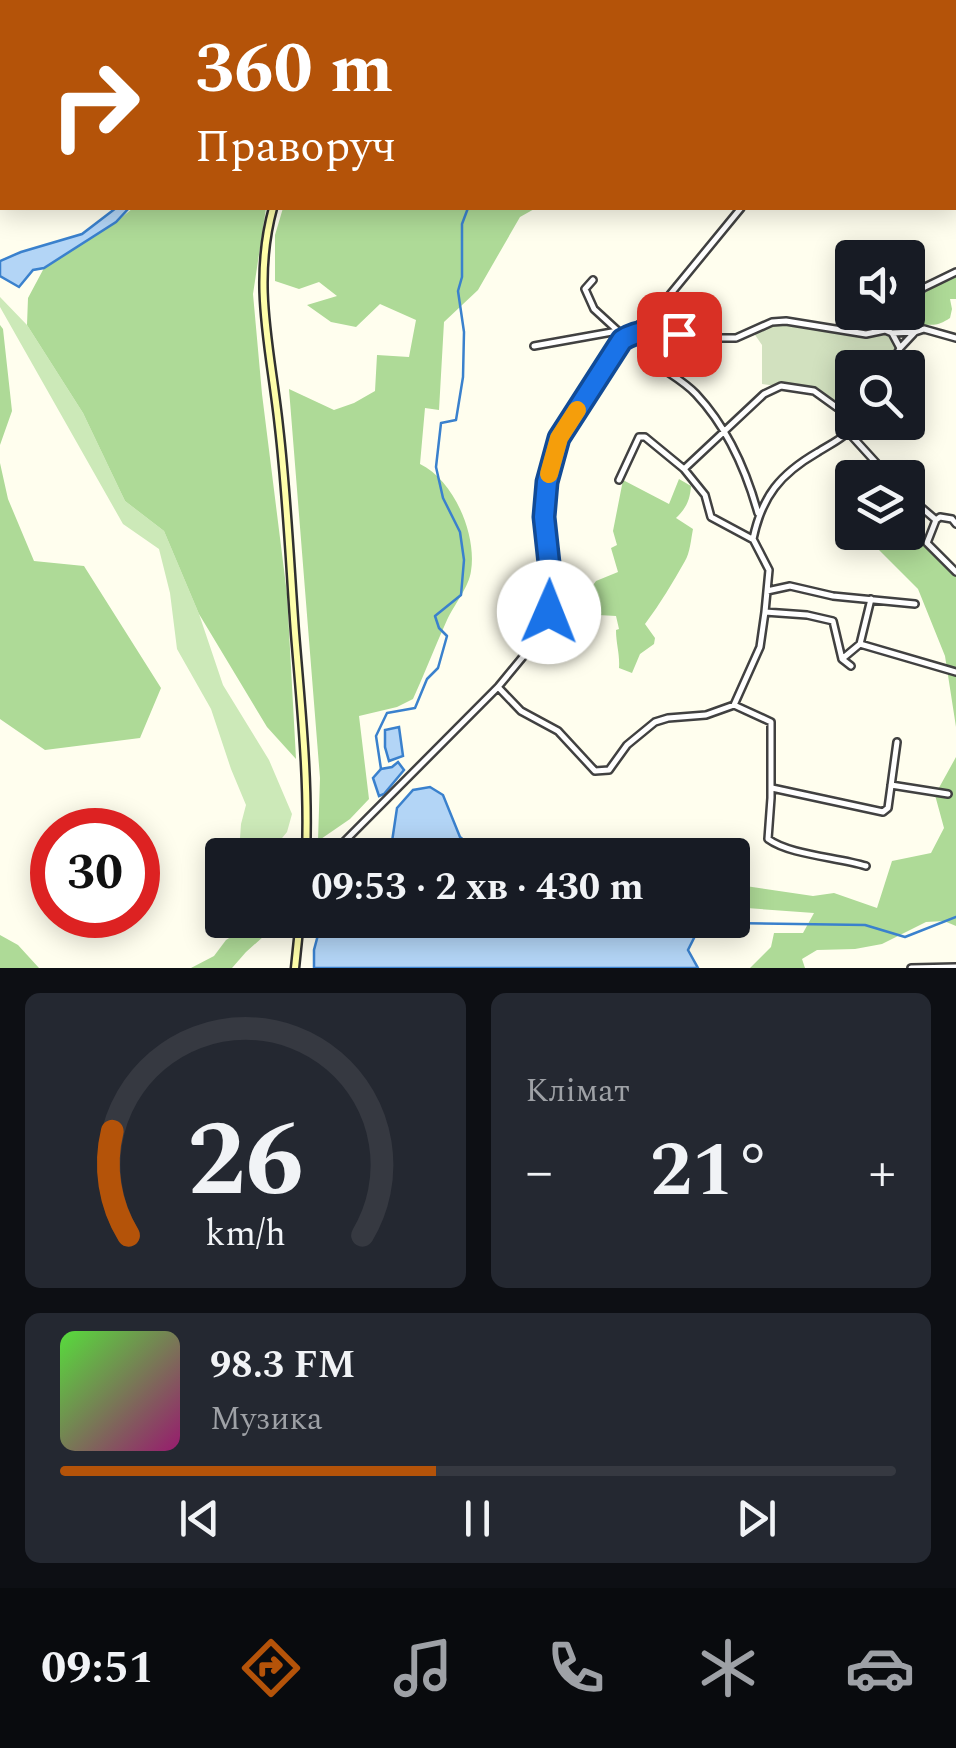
<!DOCTYPE html>
<html lang="uk">
<head>
<meta charset="utf-8">
<style>
	:root { --surface:#171b24; --page:#242831; --text:#f1f3f6; --muted:#9ea1a6; --line:#363941; --accent:#b45309 }
	body { margin:0; font-family:Spectral,serif; background:var(--page); color:var(--text); height:100vh; display:flex; flex-direction:column; font-size:38px; white-space:nowrap }
	* { box-sizing:border-box; margin:0 }
	p { font-size:32px; color:var(--muted) }
	.icon { flex:none; width:55px; height:55px; fill:none; stroke:currentColor; stroke-width:2; stroke-linecap:round; stroke-linejoin:round }
	.map { position:relative; height:968px; overflow:hidden }
	.panel { display:flex; flex-direction:column; gap:25px; padding:25px; background:#0d0f14; flex:1 }
	.panel>* { flex:none }
	.guide { position:absolute; left:0px; top:0px; width:958px; height:210px; box-shadow:0 5px 25px #0003; background:#b45309; color:#fff; overflow:hidden }
	.fabs { position:absolute; left:835px; top:240px; display:grid; gap:20px }
	.fabs a { display:grid; place-items:center; width:90px; height:90px; border-radius:10px; background:var(--surface); box-shadow:0 5px 25px #0003; font-size:50px }
	.speed { position:absolute; left:30px; top:808px; display:flex; gap:20px; font-size:50px; font-weight:700; text-align:center }
	.speed>* { display:grid; place-content:center; width:130px; height:130px; border-radius:50%; background:var(--surface); box-shadow:0 5px 25px #0003; line-height:1 }
	.speed .limit { border:15px solid #d22; background:#fff; color:#111 }
	.pin { position:absolute; display:grid; place-items:center; width:85px; height:85px; color:#fff; margin:-42px; border-radius:20px; box-shadow:0 5px 15px #0006 }
	.me { position:absolute; width:110px; margin:-55px; rotate:1deg; stroke-linejoin:round; filter:drop-shadow(0 0 8px #0008) }
	.turn { display:flex; align-items:center; gap:35px; height:210px; padding:0 30px; font-size:45px }
	.turn .icon { width:130px; height:130px; stroke-width:2.5 }
	.turn b { display:block; font-size:70px; line-height:85px }
	.big { font-size:75px; font-weight:700; line-height:1.1 }
	.panel .widget { flex:1; display:flex; flex-direction:column; justify-content:center; gap:15px; min-width:0; padding:0 35px; border-radius:15px; background:var(--page) }
	.panel .dial { align-items:center; gap:0 }
	.dial svg { height:260px; overflow:visible; fill:none; stroke:var(--line); stroke-width:7; stroke-linecap:round; text-anchor:middle }
	.dial text { fill:var(--text); stroke:none }
	.song { display:flex; align-items:center; gap:30px }
	.cover { width:120px; height:120px; border-radius:15px; background:linear-gradient(135deg,hsl(110 70% 55%),hsl(320 70% 35%)) }
	.played { height:10px; border-radius:5px; background:linear-gradient(90deg,var(--accent) 45%,var(--line) 45%) }
	.keys { display:flex; justify-content:space-around; direction:ltr }
	.heat { display:flex; justify-content:space-between; align-items:center; font-size:55px; direction:ltr }
	.panel .tiles { flex:1; display:grid; gap:25px; grid-template-columns:1fr 1fr }
	.widget:last-child { grid-column:span 2 }
	.trip { position:absolute; left:205px; top:838px; width:545px; height:100px; border-radius:10px; background:var(--surface); box-shadow:0 5px 25px #0003; font-weight:700; line-height:100px; text-align:center }
	.tabs { display:flex; height:160px; justify-content:space-around; align-items:center; background:#090b0e; color:var(--muted) }
	.tabs .icon { width:70px; height:70px }
	.tabs .on { color:var(--accent) }
	.tabs b { font-size:45px; color:var(--text) }
	.map>svg:first-child { display:block }
</style>
</head>
<body>
<div class="map">
<svg width="956" height="968" viewBox="0 0 956 968">
	<rect width="100%" height="100%" fill="#fffeee"/>
	<path fill="#cce9b8" d="M0 297 27 325 83 413 125 501 164 531 199 614 223 685 269 760 292 814 287 832 268 855H260L256 848 239 853 241 824 246 805 231 769 211 709 177 649 170 593 159 549 123 524 0 307Z"/>
	<path fill="#aeda97" d="M329 0H483L484 2H329Z
		M133 208H266L253 294 262 394 287 594 296 759 267 727 199 614 164 531 125 501 83 413 27 325 28 298 44 268 116 222Z
		M283 208H536L520 217 478 290 444 322 439 410 425 408 420 464C454 480 477 535 471 571 469 587 454 605 447 620 435 646 425 673 413 699L397 707 359 716 369 799 350 819 318 841 320 778 289 389 334 410 354 403 375 391 377 355 409 357 416 320 380 304 356 327 331 322 307 305 337 296 319 282 299 289 275 281V235Z
		M956 271V299H950L952 309 950 318C935 328 933 323 916 326 903 328 895 329 881 327L885 314 908 312V305Z
		M0 325 3 329 12 411 0 445Z
		M0 463 8 499 34 561 84 566 161 688 140 738 45 750 0 719Z
		M679 479 691 486C690 501 686 508 676 518L693 529C691 539 690 553 685 561 673 582 660 604 645 624L655 638 654 644 640 654 632 673 619 668C620 654 616 644 616 630L619 629 616 616 598 615 580 595 588 592 596 581 618 572 611 548 617 545 613 531 623 480 669 504Z
		M908 524 956 572V727L945 656 918 589 879 550 855 533 908 532Z
		M956 757V926L944 921 926 922 882 944 855 949 817 950 802 959 805 968H750L771 947 774 933H803L814 913 733 907 732 884 813 896 834 893 877 908 892 861 931 853 944 828 935 795Z
		M264 922V936L246 952 232 968H191L214 956 226 940 242 930Z
		M0 935 18 945 39 968H0Z"/>
	<path fill="#d2e1bf" d="M786 321 866 334 885 330 892 333 900 348 890 367 852 368V422L856 423 849 433 839 409 814 391 762 384V345L753 332 772 322Z"/>
	<path fill="#b3d5f6" stroke="#3a81cd" stroke-width="2.5" d="M116 208H129L116 222 44 268 33 270 19 287 0 276V261L21 252 82 234Z
		M399 727 403 756 389 761 385 747V730Z
		M398 762 404 770 384 794 379 796 373 778 381 769 392 767Z
		M430 787 443 795 460 837 482 855H390L397 808 413 790Z
		M322 920H587L600 922 703 920 688 950 698 968H314V950Z"/>
	<g fill="none" stroke-linecap="round" stroke-linejoin="round">
		<path stroke="#3a81cd" stroke-width="2.5" d="M777 2 778 0
			M381 769 376 736 387 713 415 708 427 679 438 668 447 636 439 628 435 616 461 595 464 560 460 532 443 498 436 467 441 423 456 420 463 377 464 332 458 291 462 277V224L468 208
			M698 929 727 923 865 925 905 937 956 917"/>
		<g stroke="#414141" stroke-width="10">
			<path id="street" d="M907 2 909 0
				M955 87 956 88
				M955 136 956 137
				M955 203 956 204
				M593 280 585 289 594 309 618 331
				M908 305 923 288 956 272
				M885 330 901 312
				M892 333 915 332 924 329 956 338
				M534 346 612 332 626 335 651 330 703 338H736L772 322 786 321 866 334 885 330 892 333 900 348
				M652 361C666 372 684 381 696 394 728 428 746 470 758 513
				M890 368 900 348 915 332
				M684 469 764 394 781 386 814 391 839 409 849 433 890 478
				M619 480 639 437H645L684 469 705 495 711 517 752 539
				M908 496 936 520 940 517 952 519 956 524
				M936 520 927 543 956 572
				M767 591 790 586 833 596 915 604
				M765 612 807 615 833 621 842 659 851 666
				M860 644 871 599
				M842 659 860 644 956 672
				M498 687 521 711 558 731 595 771 609 770 627 745 655 722 668 718 706 715 734 705 760 647 765 612 769 570 753 539C762 496 780 474 818 452 832 443 847 437 856 422
				M734 705 771 722V798L768 839C790 855 837 857 866 866
				M891 785 948 794
				M772 788 883 812 888 808 897 742
				M331 855 498 687 531 647 544 625 552 591 544 517 547 482 559 438 622 339 659 308 741 208
				M911 968 956 967"/>
		</g>
		<g stroke="#303030" stroke-width="11">
			<path id="secondary" d="M316 2 317 0
				M273 208C252 285 271 350 279 427 287 496 290 565 295 633 301 707 309 781 306 855
				M295 968 300 920"/>
		</g>
		<use href="#street" stroke="#fff" stroke-width="5"/>
		<use href="#secondary" stroke="#fefeaa" stroke-width="6"/>
	</g>
	<g fill="none" stroke-linecap="round" stroke-linejoin="round">
		<g stroke="#114b97" stroke-width="25">
			<path id="route" d="M549 612 552 591 544 517 547 482 559 438 622 340C640 328 658 331 679 334"/>
		</g>
		<use href="#route" stroke="#1a73e8" stroke-width="18"/>
		<path stroke="#f59e0b" stroke-width="18" d="M549 474 559 438 577 410"/>
	</g>
</svg>
<div class="fabs">
<a><svg class="icon" aria-label="sound" viewBox="0 0 24 24"><path d="M4 9h4l5-4v14l-5-4H4zM17 9q2 3 0 6"/></svg></a>
<a><svg class="icon" aria-label="search" viewBox="0 0 24 24"><circle cx="10" cy="10" r="6"/><path d="M15 15l6 6"/></svg></a>
<a><svg class="icon" aria-label="layers" viewBox="0 0 24 24"><path d="M12 4l9 5-9 5-9-5zM3 14l9 5 9-5"/></svg></a>
</div>
<div class="speed"><div class="limit">30</div></div>
<div class="pin" style="left:679px;top:334px;background:#d93025"><svg class="icon" aria-label="arrive" viewBox="0 0 24 24"><path d="M6 21V4h12l-3 4 3 4H6"/></svg></div>
<svg class="me" style="left:549px;top:612px" viewBox="-20 -20 40 40"><circle r="19" fill="#fff"/><path d="M0-13L10 11 0 6-10 11z" fill="#1a73e8"/></svg>
<div class="trip">09:53 · 2 хв · 430 m</div>
<div class="guide">
<div class="turn"><svg class="icon" aria-label="right" viewBox="0 0 24 24"><path d="M7 20v-9h11M14 6l5 5-5 5"/></svg><div><b>360 m</b>Праворуч</div></div>
</div>
</div>
<section class="panel">
<div class="tiles">
<div class="widget dial"><svg viewBox="0 0 100 80">
<path d="M14 69A42 42 0 1 1 86 69"/>
<path d="M14 69A42 42 0 0 1 9 37" stroke="#b45309"/>
<text x="50" y="56" font-size="32" font-weight="700">26</text>
<text x="50" y="72" font-size="11">km/h</text>
</svg></div>
<div class="widget"><p>Клімат</p>
<div class="heat"><a>−</a><b class="big">21°</b><a>+</a></div>
</div>
<div class="widget">
<div class="song"><i class="cover"></i><div><b>98.3 FM</b><p>Музика</p></div></div>
<div class="played"></div>
<div class="keys"><svg class="icon" aria-label="previous" viewBox="0 0 24 24"><path d="M18 5L8 12l10 7zM5 5v14"/></svg><svg class="icon" aria-label="pause" viewBox="0 0 24 24"><path d="M8 5v14M16 5v14"/></svg><svg class="icon" aria-label="next" viewBox="0 0 24 24"><path d="M6 5l10 7-10 7zM19 5v14"/></svg></div>
</div>
</div>
</section>
<nav class="tabs">
<b>09:51</b>
<svg class="icon on" aria-label="directions" viewBox="0 0 24 24"><path d="M12 3l9 9-9 9-9-9zM9 14v-3h6M13 9l2 2-2 2"/></svg>
<svg class="icon" aria-label="music" viewBox="0 0 24 24"><path d="M9 18V5l10-2v13"/><circle cx="6" cy="18" r="3"/><circle cx="16" cy="16" r="3"/></svg>
<svg class="icon" aria-label="phone" viewBox="0 0 24 24"><path d="M5 4h4l2 5-3 2q2 4 5 5l2-3 5 2v4C11 20 4 13 5 4z"/></svg>
<svg class="icon" aria-label="climate" viewBox="0 0 24 24"><path d="M12 3v18M4 7l16 10M4 17L20 7"/></svg>
<svg class="icon" aria-label="car" viewBox="0 0 24 24"><path d="M5 17H2v-5l4-1 3-4h7l3 4 3 1v5h-3M9 17h6M6 11h13"/><circle cx="7" cy="17" r="2"/><circle cx="17" cy="17" r="2"/></svg>
</nav>
</body>
</html>
